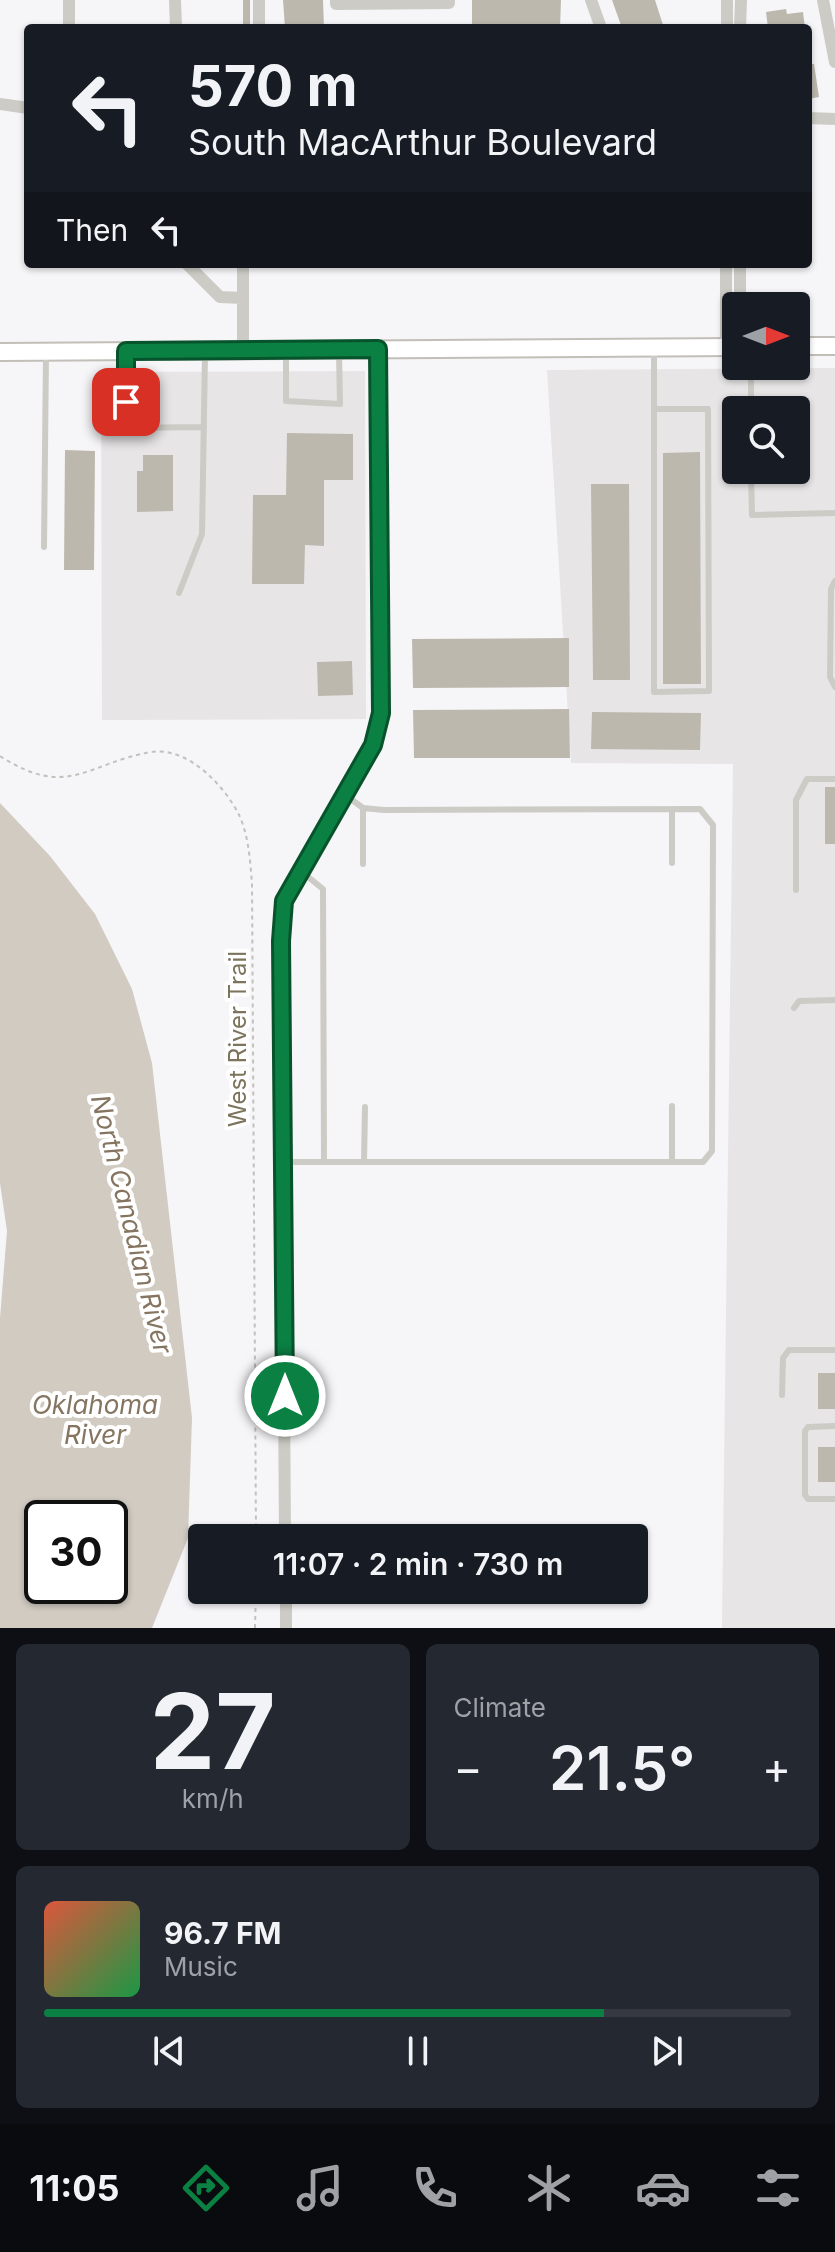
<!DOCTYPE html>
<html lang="en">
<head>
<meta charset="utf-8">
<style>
	:root { --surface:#171b24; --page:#242831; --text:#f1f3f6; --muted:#9ea1a6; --line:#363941; --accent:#0b8043 }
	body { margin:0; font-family:Inter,sans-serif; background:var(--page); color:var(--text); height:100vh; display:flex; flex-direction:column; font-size:30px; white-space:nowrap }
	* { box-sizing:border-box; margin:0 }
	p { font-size:26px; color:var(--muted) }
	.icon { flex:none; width:44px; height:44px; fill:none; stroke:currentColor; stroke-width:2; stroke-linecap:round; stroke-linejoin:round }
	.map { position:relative; height:1628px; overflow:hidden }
	.sheet { display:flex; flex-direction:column; gap:16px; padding:16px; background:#0d0f14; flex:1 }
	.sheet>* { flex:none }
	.hud { position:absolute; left:24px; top:24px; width:788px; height:244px; border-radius:8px; box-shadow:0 2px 6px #0004; background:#171b24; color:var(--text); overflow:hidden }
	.needle { width:52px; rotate:90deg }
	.buttons { position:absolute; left:722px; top:292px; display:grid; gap:16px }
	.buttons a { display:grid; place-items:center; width:88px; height:88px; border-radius:8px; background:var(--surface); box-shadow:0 2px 6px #0004; font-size:40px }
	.speed { position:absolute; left:24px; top:1500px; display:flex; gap:16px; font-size:40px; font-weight:700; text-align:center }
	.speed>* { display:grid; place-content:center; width:104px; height:104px; border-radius:50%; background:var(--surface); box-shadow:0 2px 6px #0004; line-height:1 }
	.speed .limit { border:4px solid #111; border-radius:12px; background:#fff; color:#111 }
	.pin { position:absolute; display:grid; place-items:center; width:68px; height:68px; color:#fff; margin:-34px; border-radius:16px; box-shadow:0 4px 12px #0006 }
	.me { position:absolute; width:88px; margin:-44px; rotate:0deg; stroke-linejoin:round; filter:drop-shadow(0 0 6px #0008) }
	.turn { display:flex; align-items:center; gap:28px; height:168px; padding:0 32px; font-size:36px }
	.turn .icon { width:104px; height:104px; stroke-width:2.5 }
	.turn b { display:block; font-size:56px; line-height:68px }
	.then { display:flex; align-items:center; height:76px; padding:0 32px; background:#0003; gap:16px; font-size:30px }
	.big { font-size:60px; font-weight:600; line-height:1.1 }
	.sheet .tile { flex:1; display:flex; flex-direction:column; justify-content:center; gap:12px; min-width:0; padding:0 28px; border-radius:12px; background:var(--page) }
	.sheet .dial { align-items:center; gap:0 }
	.dial b { font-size:104px; line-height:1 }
	.song { display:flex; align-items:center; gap:24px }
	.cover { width:96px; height:96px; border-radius:12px; background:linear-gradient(135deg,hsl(10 70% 55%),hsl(140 70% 35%)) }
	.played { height:8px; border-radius:4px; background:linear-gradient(90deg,var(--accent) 75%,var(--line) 75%) }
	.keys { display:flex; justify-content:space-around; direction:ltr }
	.heat { display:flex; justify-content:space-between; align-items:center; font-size:44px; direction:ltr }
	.sheet .tiles { flex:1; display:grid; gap:16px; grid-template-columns:1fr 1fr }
	.tile:last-child { grid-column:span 2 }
	.trip { position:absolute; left:188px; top:1524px; width:460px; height:80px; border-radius:8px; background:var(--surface); box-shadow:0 2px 6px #0004; font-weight:600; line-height:80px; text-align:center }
	.tab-bar { display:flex; height:128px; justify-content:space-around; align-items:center; background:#090b0e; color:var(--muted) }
	.tab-bar .icon { width:56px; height:56px }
	.tab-bar .selected { color:var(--accent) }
	.tab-bar b { font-size:36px; color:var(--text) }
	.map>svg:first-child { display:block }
</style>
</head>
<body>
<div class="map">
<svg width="835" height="1628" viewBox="0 0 835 1628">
	<rect width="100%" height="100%" fill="#f6f5f8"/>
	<path fill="#e7e5e6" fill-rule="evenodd" d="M835 368V1628H722L733 764 571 763 547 370ZM736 410H796V470H736Z
		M365 371 366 719 102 720 101 372Z"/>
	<path fill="#d1cbc2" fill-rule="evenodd" d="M0 803 50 856 95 914 132 989 152 1063 192 1418 188 1538 152 1628H0V1318L7 1231 0 1183ZM42 1518H110V1586H42Z"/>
	<path fill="#bdb8ae" d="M243 0H250V28H243Z
		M283 0H323L324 28H285Z
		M472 0H561L560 28H472Z
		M612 0H655L664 28H622Z
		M786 9 787 14 803 12 805 28H768L766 12Z
		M808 64H814L819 97 808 99Z
		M287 433 353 434V480H324V546L305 545 304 584H252L253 495H286Z
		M65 450 95 451 94 570H64Z
		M700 452 701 684H663V453Z
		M143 455H173V511L137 512V471H143Z
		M591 484H629L630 680H593Z
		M569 638V687L413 688 412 639Z
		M352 661 353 695 318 696 317 662Z
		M569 709 570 758H414L413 710Z
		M592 712 701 713 700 750 591 749Z
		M825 787H835V844H825Z
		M818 1373H835V1409H818Z
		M818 1447H835V1482H818Z"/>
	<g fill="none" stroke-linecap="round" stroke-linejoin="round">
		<g stroke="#c1bfb7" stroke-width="20">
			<path id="secondary" d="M796 346H835
				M0 352 736 347"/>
		</g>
		<path stroke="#c2c1bc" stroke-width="2" stroke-dasharray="4 4" stroke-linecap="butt" d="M0 756C68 800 87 763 151 752 188 746 226 787 240 817 249 838 250 861 252 883L256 1538
			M255 1628 256 1590"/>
		<path stroke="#cdcbc5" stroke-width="6" d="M654 351V692L709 691 708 409H655
			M286 353V401L340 404 339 352
			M126 354V428L204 427
			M751 410V366
			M751 470 752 515 835 513
			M44 547 46 355
			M835 581 831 589 830 677 835 687
			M179 593 202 534 205 354
			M363 808V864
			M672 810V863
			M302 872 323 889 324 1162
			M796 890V800L807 779H835
			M794 1008 799 1001 835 1000
			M284 1162H703L712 1151 713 825 700 809 384 810 363 808 344 794
			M364 1162 365 1107
			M672 1162V1106
			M782 1395 783 1358 789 1350H835
			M835 1426 808 1427 805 1431V1495L808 1499H835"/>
		<path stroke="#cdcbc5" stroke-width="12" d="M175 0 176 28
			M336 0V4L449 3V0
			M591 0 601 28
			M823 0 835 62
			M69 28V0
			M259 28V0
			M727 28V0
			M740 28 741 0
			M0 104 28 108
			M808 118 835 119
			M187 264 220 297 243 298
			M243 264V350
			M740 306V264
			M726 347V264
			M285 1538 281 941 284 901 373 745 381 713 378 349
			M286 1590V1628"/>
		<use href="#secondary" stroke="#fff" stroke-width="16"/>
	</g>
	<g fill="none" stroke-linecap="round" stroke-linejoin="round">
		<g stroke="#07532c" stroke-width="20">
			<path id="route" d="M126 402V351L378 349 381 713 373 745 284 901 281 941 285 1396"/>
		</g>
		<use href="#route" stroke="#0b8043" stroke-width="14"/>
	</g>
	<g text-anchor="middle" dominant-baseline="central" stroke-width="8" stroke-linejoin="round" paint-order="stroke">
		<g font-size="24" fill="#7c745c" stroke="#fff">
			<text transform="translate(237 1039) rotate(-90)">West River Trail</text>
		</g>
		<g font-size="26" font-style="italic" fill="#847460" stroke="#fff">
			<text transform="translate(132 1224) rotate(76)">North Canadian River</text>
			<text x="95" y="1404">Oklahoma<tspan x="95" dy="30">River</tspan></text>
		</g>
	</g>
</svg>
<div class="buttons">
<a><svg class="needle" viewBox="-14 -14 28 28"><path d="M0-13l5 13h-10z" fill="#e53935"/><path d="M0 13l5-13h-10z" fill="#9ea1a6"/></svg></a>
<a><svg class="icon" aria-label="search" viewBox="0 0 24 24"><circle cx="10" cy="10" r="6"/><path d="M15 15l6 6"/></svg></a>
</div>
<div class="speed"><div class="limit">30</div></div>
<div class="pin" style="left:126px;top:402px;background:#d93025"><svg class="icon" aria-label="arrive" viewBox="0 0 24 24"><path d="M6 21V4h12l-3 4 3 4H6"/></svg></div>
<svg class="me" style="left:285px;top:1396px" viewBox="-20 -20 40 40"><circle r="17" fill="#0b8043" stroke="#fff" stroke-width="3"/><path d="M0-11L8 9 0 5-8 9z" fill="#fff"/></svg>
<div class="trip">11:07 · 2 min · 730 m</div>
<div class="hud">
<div class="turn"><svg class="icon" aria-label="left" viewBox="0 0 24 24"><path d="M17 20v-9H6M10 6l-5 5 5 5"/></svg><div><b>570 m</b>South MacArthur Boulevard</div></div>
<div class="then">Then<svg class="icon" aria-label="left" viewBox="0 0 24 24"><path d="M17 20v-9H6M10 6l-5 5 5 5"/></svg></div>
</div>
</div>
<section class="sheet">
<div class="tiles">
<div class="tile dial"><b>27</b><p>km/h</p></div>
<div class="tile"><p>Climate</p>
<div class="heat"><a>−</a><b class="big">21.5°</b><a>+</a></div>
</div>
<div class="tile">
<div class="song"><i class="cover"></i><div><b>96.7 FM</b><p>Music</p></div></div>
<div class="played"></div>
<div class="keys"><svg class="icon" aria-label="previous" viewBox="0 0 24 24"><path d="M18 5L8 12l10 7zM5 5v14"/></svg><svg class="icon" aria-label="pause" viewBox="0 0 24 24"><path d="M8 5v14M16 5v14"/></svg><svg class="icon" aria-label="next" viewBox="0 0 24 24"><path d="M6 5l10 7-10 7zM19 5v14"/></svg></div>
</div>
</div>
</section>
<nav class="tab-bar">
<b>11:05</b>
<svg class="icon selected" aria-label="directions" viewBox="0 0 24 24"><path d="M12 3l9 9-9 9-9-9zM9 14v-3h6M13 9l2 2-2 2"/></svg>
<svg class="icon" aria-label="music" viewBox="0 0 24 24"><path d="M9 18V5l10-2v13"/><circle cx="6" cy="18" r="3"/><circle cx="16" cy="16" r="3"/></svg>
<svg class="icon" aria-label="phone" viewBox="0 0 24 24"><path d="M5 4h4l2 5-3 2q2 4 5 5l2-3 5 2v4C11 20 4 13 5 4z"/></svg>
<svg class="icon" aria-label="climate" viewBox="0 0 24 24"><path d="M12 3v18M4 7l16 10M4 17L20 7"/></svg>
<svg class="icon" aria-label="car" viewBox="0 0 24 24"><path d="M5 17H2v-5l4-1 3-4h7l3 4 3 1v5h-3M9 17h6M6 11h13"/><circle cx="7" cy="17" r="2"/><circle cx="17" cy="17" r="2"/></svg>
<svg class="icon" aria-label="filters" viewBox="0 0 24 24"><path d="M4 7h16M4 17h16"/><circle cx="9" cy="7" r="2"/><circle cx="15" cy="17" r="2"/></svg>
</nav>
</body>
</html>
